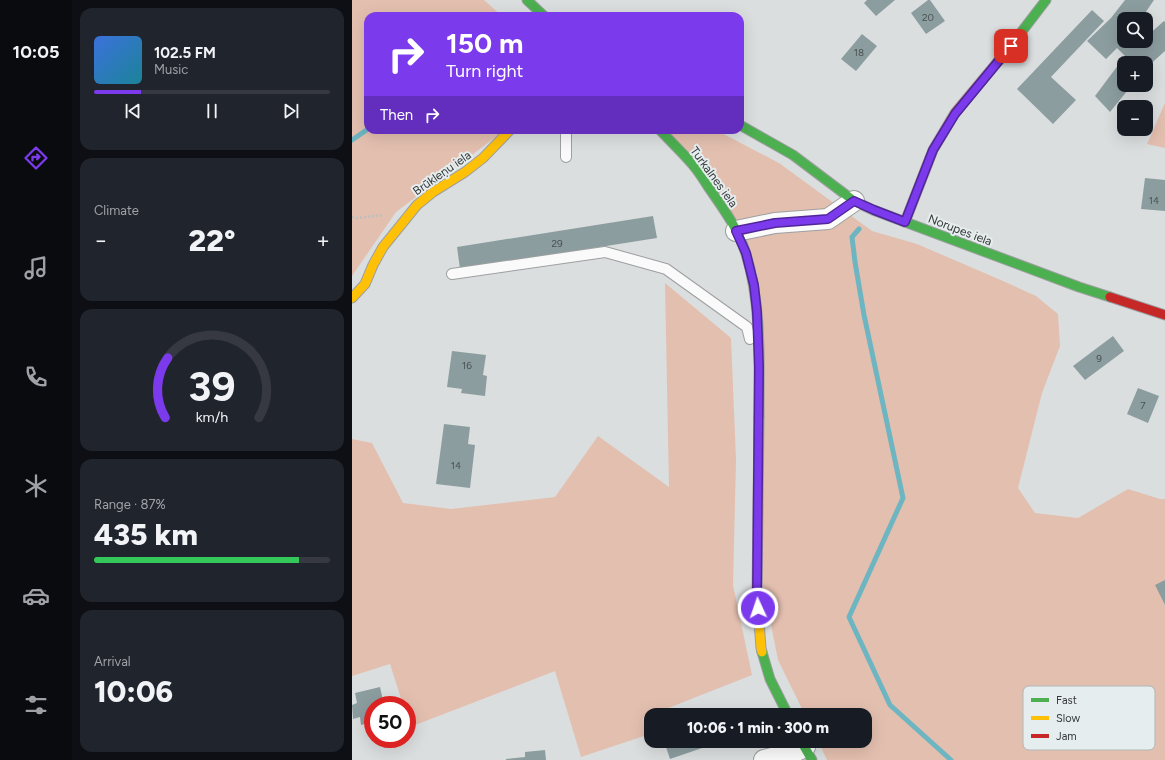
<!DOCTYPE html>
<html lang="en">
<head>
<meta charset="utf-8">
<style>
	:root { --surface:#171b24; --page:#20242c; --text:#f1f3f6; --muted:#9ea1a6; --line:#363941; --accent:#7c3aed }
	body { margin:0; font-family:Figtree,sans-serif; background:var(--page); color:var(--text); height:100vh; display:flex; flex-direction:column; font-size:15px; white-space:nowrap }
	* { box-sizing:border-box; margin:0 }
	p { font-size:13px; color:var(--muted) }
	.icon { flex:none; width:22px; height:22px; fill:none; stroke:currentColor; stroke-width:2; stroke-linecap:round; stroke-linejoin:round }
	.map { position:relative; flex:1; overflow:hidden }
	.drawer { display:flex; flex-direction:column; gap:8px; padding:8px; background:#0d0f14; width:280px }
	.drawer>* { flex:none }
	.hud { position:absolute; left:12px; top:12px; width:380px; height:122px; border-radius:12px; box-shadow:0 4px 16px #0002; background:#7c3aed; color:#fff; overflow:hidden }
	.buttons { position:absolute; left:765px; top:12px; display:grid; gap:8px }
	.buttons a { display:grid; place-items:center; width:36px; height:36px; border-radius:8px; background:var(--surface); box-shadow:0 4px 16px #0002; font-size:20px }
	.speed { position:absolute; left:12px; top:696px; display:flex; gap:8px; font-size:20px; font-weight:700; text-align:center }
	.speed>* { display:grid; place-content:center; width:52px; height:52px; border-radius:50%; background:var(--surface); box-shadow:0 4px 16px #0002; line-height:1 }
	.speed .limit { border:6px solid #d22; background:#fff; color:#111 }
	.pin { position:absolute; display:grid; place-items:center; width:34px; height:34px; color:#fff; margin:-17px; border-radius:8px; box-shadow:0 2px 6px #0006 }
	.me { position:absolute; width:44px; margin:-22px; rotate:357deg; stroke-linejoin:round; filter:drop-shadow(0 0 3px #0008) }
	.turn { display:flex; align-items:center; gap:14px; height:84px; padding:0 16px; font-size:18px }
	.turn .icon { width:52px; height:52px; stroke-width:2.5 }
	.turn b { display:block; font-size:28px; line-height:34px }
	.then { display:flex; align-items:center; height:38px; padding:0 16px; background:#0003; gap:8px; font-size:15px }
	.big { font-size:30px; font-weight:800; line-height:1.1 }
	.drawer .tile { flex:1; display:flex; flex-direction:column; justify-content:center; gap:6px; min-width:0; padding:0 14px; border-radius:12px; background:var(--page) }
	.drawer .dial { align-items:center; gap:0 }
	.dial svg { height:104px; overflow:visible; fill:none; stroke:var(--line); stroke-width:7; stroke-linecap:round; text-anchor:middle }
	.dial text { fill:var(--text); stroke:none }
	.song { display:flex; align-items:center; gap:12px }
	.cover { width:48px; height:48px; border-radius:6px; background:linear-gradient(135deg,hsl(220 70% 55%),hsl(190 70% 35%)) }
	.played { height:4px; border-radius:2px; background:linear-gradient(90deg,var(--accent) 20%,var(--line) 20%) }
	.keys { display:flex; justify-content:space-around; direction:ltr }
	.heat { display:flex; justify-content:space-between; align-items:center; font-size:22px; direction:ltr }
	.charge { height:6px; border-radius:3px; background:linear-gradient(90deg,#34c759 87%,var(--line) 0) }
	.trip { position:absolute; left:292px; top:708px; width:228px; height:40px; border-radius:12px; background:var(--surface); box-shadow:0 4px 16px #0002; font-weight:800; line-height:40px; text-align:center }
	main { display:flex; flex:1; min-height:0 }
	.menu { display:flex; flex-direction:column; width:72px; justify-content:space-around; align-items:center; background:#090b0e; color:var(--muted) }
	.menu .icon { width:28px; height:28px }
	.menu .active { color:var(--accent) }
	.menu b { font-size:18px; color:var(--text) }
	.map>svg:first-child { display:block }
</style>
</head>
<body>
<main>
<nav class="menu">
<b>10:05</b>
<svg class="icon active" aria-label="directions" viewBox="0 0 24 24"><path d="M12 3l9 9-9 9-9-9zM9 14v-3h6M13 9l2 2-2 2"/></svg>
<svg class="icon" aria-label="music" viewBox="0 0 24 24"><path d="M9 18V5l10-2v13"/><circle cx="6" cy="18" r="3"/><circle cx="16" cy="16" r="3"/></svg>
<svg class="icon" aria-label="phone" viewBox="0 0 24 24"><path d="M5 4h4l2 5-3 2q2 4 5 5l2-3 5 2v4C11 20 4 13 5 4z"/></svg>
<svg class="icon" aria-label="climate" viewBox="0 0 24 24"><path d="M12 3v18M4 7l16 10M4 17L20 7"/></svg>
<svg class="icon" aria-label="car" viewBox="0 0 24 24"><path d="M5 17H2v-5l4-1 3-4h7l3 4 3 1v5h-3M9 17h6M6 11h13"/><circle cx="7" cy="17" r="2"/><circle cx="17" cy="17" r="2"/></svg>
<svg class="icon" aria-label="filters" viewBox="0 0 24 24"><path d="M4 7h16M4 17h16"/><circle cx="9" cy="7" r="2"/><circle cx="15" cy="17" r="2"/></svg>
</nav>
<section class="drawer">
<div class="tile">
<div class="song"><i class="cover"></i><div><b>102.5 FM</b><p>Music</p></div></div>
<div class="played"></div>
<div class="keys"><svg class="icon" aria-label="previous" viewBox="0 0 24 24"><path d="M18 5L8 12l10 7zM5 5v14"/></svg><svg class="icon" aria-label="pause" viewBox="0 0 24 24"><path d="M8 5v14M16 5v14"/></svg><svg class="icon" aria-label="next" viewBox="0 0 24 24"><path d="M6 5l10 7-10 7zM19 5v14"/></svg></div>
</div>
<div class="tile"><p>Climate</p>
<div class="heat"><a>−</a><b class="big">22°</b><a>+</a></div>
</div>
<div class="tile dial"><svg viewBox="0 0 100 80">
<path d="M14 69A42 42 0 1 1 86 69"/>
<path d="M14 69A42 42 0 0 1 16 23" stroke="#7c3aed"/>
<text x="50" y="56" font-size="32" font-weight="700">39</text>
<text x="50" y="72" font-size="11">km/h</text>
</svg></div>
<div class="tile"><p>Range · 87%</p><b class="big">435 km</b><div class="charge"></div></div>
<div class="tile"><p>Arrival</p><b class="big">10:06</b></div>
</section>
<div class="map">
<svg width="813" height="760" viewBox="0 0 813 760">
	<rect width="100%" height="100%" fill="#dbdedf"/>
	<path fill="#e3bfaf" d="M0 0H132L150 16H16V130H153L44 212 0 276Z
		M813 103V148L795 144Z
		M315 130H364L427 163 520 231 565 244 651 281 684 296 706 314 708 346 690 393 666 488 683 513 726 518 776 489 808 499H813V760H475L466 741H513V715H453L426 660 410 580 405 272Z
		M313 283 379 338 384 460 381 585 400 675 291 718 295 735 229 757 203 671 58 727 55 717V705H51L38 664 0 676V439L20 443 51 503 99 509 203 497 246 436 317 487Z"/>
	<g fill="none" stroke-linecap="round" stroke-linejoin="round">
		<path stroke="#6eb5c2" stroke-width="5" d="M61 130H62
			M0 140 16 129
			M507 229 500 237 503 262 512 315 551 498 497 617 538 705 599 760"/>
	</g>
	<path fill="#8c9da0" d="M515 0H543L524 16 512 3Z
		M576 0H578L593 21 574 34 559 13Z
		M773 0H802L789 19H772V41H794V37L812 21 813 22V51L794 68V63H772V85H780L758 112 743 96 773 56 765 48 754 59 735 41 759 18Z
		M740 10 752 21 699 77 724 100 701 124 665 89Z
		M510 34 525 46 504 71 489 59Z
		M793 178 813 180V211L789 209Z
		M301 216 305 238 108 269 105 247Z
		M761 336 772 351 733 380 721 366Z
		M100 351 134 355 131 375 135 376 133 396 109 393 110 389 95 387Z
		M786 388 807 396 796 423 775 414Z
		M92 424 118 427 116 444 123 445 118 488 84 484Z
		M813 580V605L803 585Z
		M28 687 32 705H21V722L9 725 8 717 1 719 0 705 5 703 3 693Z
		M312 741H354L356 746 318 759Z
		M193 750 194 760H154V759L173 757V752Z"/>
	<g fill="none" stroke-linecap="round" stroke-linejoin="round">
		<g stroke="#9d9fa0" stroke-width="12">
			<path id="lane" d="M214 157V130
				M100 274 253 252 314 269 395 327 398 339"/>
		</g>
		<g stroke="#9d9fa0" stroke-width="22">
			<path id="street" d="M384 231 423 223 476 219 502 201
				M412 760 440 753 453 747"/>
		</g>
		<g stroke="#9d9fa0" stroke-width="11">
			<path id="fast" d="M175 0 192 16
				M658 47 694 0
				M388 125 441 155 502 201 521 210 727 287 758 297
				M308 130C319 142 331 153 341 165 347 172 352 180 357 188 371 208 387 230 394 254 410 305 407 364 407 417
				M410 652 418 679 436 715
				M449 741 460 760"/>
		</g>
		<g stroke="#9d9fa0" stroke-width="11">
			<path id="slow" d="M0 298 13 284 21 265 31 247 65 205 81 192 113 172 131 158 158 130
				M407 417 405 595 409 648 410 652"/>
		</g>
		<g stroke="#9d9fa0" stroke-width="11">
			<path id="jam" d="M553 222 581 150 603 113 658 47
				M758 297 813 315"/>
		</g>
		<path stroke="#bdbfbf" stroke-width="2.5" stroke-dasharray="2 2" stroke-linecap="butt" d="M0 217 6 218 31 215"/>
		<use href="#lane" stroke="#fafafa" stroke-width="10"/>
		<use href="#street" stroke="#fafafa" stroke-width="20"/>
		<use href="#fast" stroke="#4caf50" stroke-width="9"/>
		<use href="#slow" stroke="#ffc107" stroke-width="9"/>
		<use href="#jam" stroke="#c62828" stroke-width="9"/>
	</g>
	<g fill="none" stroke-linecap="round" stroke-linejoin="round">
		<g stroke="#51269a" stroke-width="10">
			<path id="route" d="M406 608 405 595 407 367 405 312 402 285 394 253 384 231 423 223 476 219 502 201 522 210 553 222 581 150 603 114 659 46"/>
		</g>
		<use href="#route" stroke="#7c3aed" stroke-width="7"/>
	</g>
	<g text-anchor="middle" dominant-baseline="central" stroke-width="4" stroke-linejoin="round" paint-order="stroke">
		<g font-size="10" fill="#4b5152">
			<text x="576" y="17">20</text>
			<text x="507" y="52">18</text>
			<text x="802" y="200">14</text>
			<text x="205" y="243">29</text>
			<text x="747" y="358">9</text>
			<text x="115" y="365">16</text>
			<text x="791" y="405">7</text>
			<text x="104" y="465">14</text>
		</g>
		<g font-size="12" fill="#353838" stroke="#e6edee">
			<text transform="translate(90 173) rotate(-35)">Brūkleņu iela</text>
			<text transform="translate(362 177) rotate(54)">Turkalnes iela</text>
			<text transform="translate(608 230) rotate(21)">Norupes iela</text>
		</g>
	</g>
	<rect x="671" y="686" width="132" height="64" rx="6" fill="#e6edee" stroke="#b1b7b7" stroke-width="1"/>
	<rect x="679" y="698" width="18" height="4" fill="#4caf50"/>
	<rect x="679" y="716" width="18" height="4" fill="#ffc107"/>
	<rect x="679" y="734" width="18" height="4" fill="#c62828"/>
	<g font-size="11" fill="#353838">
		<text x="704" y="704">Fast</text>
		<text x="704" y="722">Slow</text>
		<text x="704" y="740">Jam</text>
	</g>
</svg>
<div class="buttons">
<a><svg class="icon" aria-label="search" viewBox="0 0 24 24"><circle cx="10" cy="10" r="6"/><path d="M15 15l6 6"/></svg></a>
<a>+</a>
<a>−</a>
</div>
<div class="speed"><div class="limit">50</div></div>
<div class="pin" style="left:659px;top:46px;background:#d93025"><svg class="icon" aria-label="arrive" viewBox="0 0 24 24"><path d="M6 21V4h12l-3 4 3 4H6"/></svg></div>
<svg class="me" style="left:406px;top:608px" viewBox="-20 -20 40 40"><circle r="17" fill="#7c3aed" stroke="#fff" stroke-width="3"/><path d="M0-11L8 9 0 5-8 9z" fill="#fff"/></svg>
<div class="trip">10:06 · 1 min · 300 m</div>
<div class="hud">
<div class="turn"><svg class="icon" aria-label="right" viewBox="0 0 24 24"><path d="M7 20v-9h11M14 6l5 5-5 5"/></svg><div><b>150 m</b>Turn right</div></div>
<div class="then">Then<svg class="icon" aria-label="right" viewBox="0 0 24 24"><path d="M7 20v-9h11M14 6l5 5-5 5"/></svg></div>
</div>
</div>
</main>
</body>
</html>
